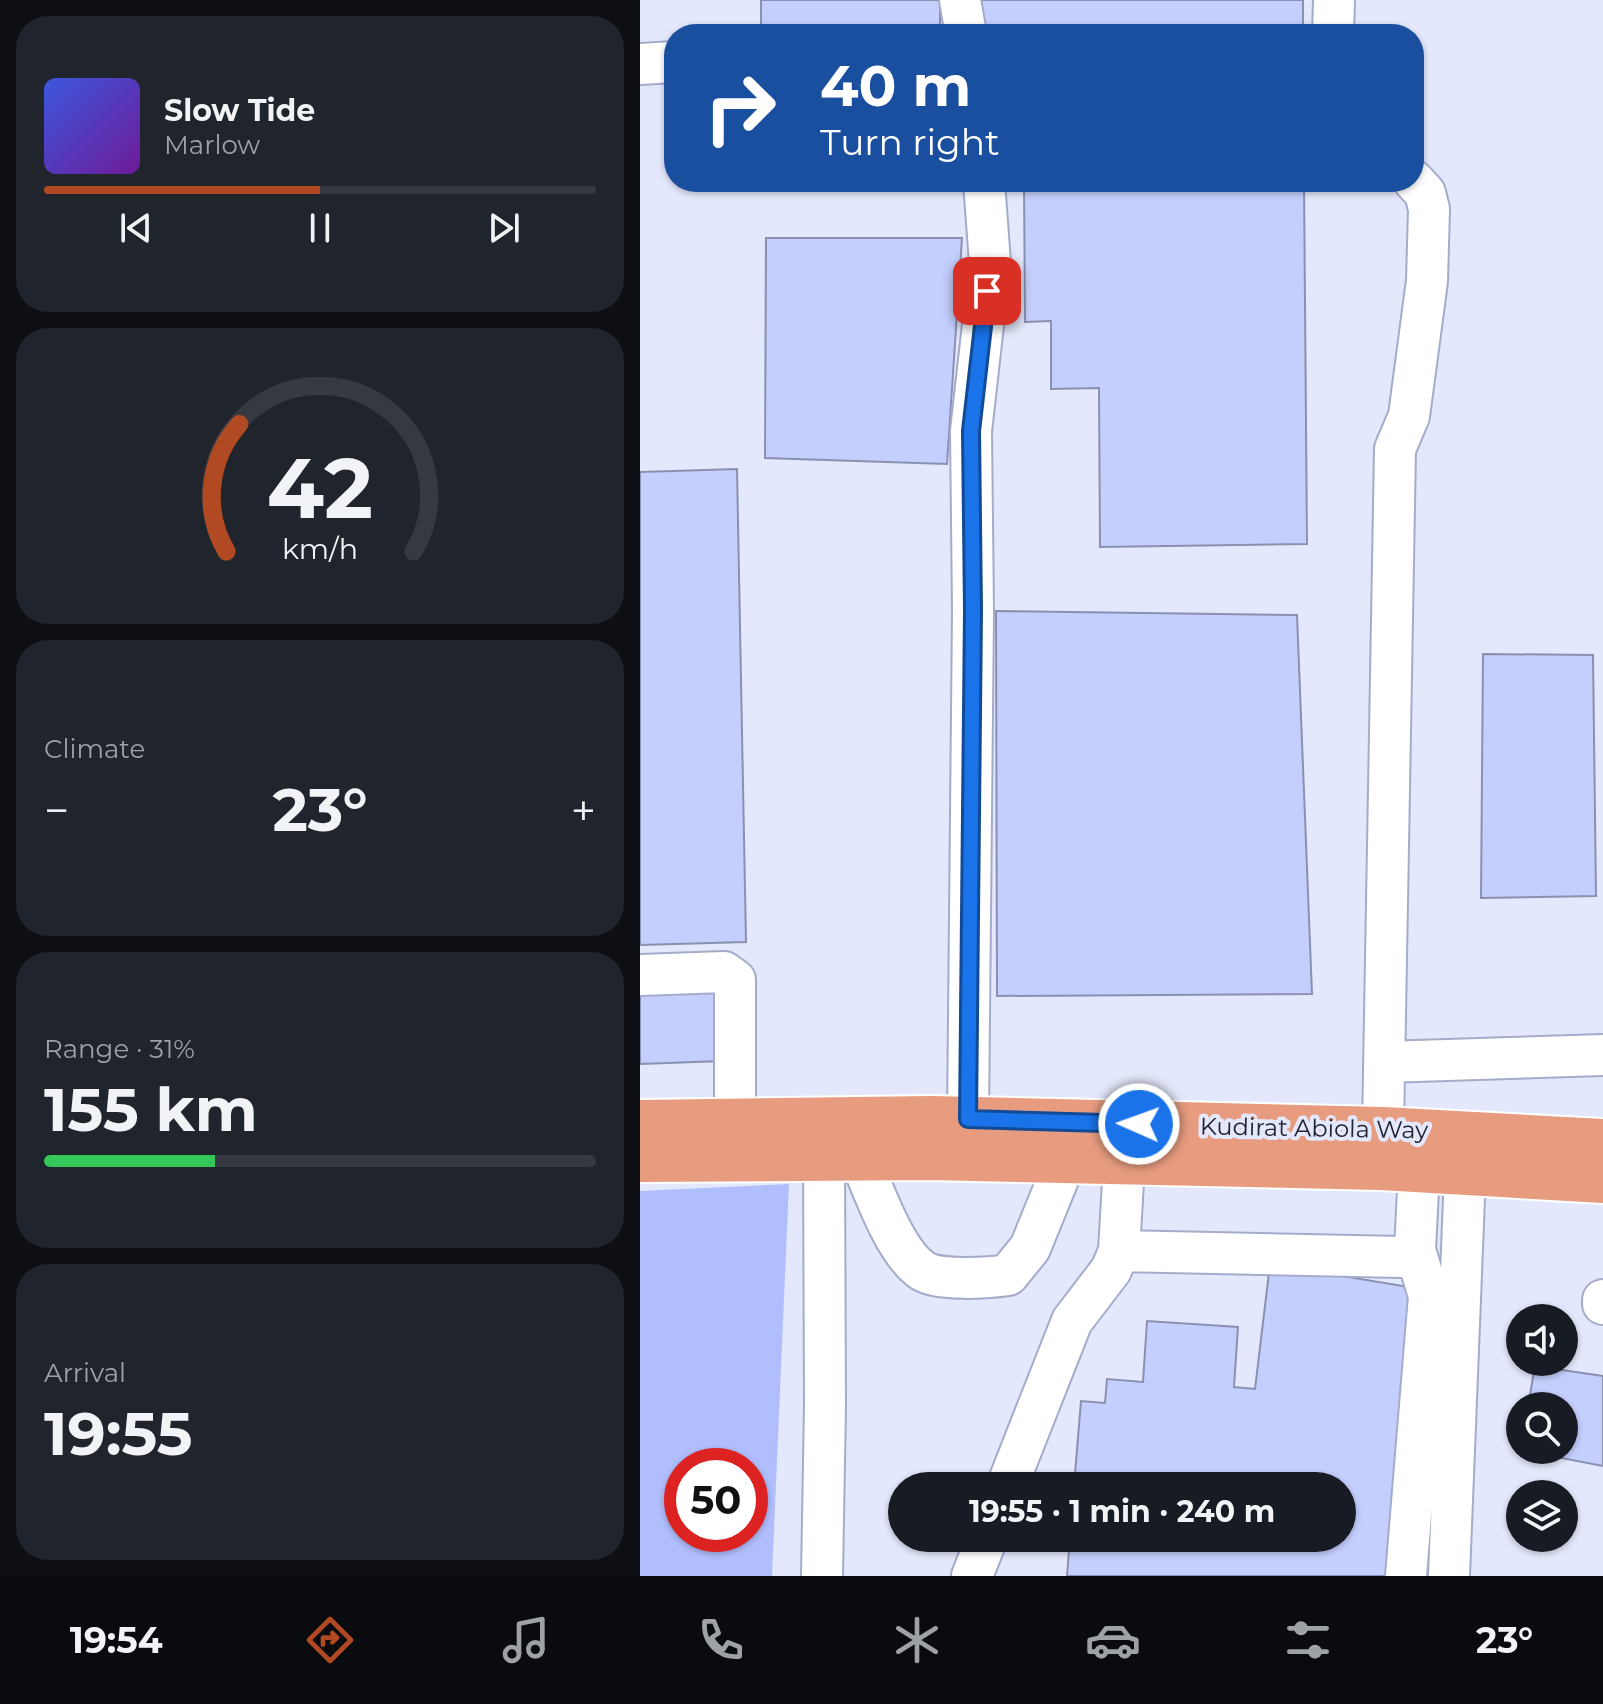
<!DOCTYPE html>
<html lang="en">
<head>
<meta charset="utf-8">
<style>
	:root { --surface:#171b24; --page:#20242c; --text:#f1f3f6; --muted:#9ea1a6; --line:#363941; --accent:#b14a23 }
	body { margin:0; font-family:Montserrat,sans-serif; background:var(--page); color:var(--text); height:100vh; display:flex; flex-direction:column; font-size:30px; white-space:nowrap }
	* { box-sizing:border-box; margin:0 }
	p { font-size:26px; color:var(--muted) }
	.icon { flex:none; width:44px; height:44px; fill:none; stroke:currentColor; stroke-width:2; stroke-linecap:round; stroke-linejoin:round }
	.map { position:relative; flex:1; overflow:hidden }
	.details { display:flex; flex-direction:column; gap:16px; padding:16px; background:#0d0f14; width:640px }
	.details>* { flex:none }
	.top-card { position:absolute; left:24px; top:24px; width:760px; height:168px; border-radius:32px; box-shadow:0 2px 6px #0004; background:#1a4fa0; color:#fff; overflow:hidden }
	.buttons { position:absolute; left:866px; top:1304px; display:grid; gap:16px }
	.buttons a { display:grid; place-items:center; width:72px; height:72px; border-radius:50%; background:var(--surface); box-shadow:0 2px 6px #0004; font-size:40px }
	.speed { position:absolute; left:24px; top:1448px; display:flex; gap:16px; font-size:40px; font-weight:700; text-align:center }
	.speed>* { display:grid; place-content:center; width:104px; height:104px; border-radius:50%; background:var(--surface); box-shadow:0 2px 6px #0004; line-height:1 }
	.speed .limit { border:12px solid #d22; background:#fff; color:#111 }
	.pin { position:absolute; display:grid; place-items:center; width:68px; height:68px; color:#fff; margin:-34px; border-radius:16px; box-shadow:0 4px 12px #0006 }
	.me { position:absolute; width:88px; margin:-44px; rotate:272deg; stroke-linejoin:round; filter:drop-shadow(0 0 6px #0008) }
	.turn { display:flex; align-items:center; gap:28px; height:168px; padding:0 24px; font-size:36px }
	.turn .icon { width:104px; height:104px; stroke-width:2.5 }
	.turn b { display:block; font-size:56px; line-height:68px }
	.big { font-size:60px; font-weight:700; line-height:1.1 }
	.details .widget { flex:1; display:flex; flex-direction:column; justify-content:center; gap:12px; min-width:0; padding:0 28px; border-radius:32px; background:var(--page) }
	.details .dial { align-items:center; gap:0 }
	.dial svg { height:208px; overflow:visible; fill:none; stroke:var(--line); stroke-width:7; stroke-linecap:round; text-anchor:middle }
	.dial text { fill:var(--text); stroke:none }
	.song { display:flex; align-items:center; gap:24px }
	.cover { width:96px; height:96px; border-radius:12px; background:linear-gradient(135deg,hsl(230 70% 55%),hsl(280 70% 35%)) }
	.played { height:8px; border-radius:4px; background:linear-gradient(90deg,var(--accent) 50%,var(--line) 50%) }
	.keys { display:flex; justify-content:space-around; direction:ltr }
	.heat { display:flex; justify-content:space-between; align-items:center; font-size:44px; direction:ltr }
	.charge { height:12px; border-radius:6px; background:linear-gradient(90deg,#34c759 31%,var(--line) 0) }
	.trip { position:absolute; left:248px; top:1472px; width:468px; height:80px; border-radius:40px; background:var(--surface); box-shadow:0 2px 6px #0004; font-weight:700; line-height:80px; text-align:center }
	.menu { display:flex; height:128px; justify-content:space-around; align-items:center; background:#090b0e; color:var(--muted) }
	.menu .icon { width:56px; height:56px }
	.menu .active { color:var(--accent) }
	.menu b { font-size:36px; color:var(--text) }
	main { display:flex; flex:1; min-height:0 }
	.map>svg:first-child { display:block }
</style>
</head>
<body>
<main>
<section class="details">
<div class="widget">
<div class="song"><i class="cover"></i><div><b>Slow Tide</b><p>Marlow</p></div></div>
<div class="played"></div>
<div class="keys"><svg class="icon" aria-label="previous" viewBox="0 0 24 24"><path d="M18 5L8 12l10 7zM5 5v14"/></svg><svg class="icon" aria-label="pause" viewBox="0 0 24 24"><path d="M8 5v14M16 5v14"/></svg><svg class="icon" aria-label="next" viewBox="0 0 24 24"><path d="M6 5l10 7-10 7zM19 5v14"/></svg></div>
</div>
<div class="widget dial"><svg viewBox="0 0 100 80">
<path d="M14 69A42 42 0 1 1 86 69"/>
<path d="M14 69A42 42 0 0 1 19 20" stroke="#b14a23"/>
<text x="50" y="56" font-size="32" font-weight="700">42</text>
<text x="50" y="72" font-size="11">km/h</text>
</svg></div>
<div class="widget"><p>Climate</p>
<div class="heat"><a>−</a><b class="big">23°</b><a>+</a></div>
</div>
<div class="widget"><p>Range · 31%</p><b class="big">155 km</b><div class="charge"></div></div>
<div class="widget"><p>Arrival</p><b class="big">19:55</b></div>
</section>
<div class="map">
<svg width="963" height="1576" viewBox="0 0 963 1576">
	<rect width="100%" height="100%" fill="#e4e8fc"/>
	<path fill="#b1befd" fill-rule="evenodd" d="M149 1184 132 1576H0V1191ZM42 1466H110V1534H42Z"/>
	<path fill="#c5cffd" stroke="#8a90af" stroke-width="2" d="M121 0H300V34H121Z
		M341 0H663V34H342Z
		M123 182H302V183L123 187Z
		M384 182H664L667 544 460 547 459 388 411 389V321L385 322Z
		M126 238H322L307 464 125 458Z
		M97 469 106 942 0 945V472Z
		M356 611 657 615 672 994 357 996Z
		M843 654 953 655 956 896 841 898Z
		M81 982 82 1061 0 1064V984Z
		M630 1264 775 1288 754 1576H427L430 1538H702V1486H434L441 1401 465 1403 467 1379 503 1382 507 1321 598 1327 594 1387 615 1389Z
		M895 1366 963 1376V1466L880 1450H924V1406H888Z"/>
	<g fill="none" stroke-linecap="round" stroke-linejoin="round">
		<g stroke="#a5accb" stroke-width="44">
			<path id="minor" d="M320 0 326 34
				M693 34 694 0
				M0 64 34 62
				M0 975 84 972 95 980V1121
				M744 1062 963 1055
				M328 1119 333 610 331 431 350 263 344 182
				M743 1129 755 449 769 416 787 281 789 209 785 193 774 181
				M220 1158C233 1189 255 1253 283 1271 299 1281 349 1278 368 1275L390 1248 425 1162
				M479 1251 762 1257 775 1250 779 1170
				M963 1300V1304
				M367 1486 432 1321 471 1270 479 1251 484 1164
				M182 1576 185 1406 184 1158
				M332 1576 347 1538
				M766 1576 789 1296 775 1250
				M809 1576 825 1173"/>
		</g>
		<g stroke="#fff" stroke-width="48">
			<path id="major" d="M0 1122 291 1118 743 1129 963 1141
				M0 1160 290 1158 741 1168 963 1181"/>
		</g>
		<use href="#minor" stroke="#fff" stroke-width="40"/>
		<use href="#major" stroke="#e89c7f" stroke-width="44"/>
	</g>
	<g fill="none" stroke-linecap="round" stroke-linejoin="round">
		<g stroke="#114b97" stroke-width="20">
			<path id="route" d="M347 291 331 431 333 610 328 1119 499 1124"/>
		</g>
		<use href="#route" stroke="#1a73e8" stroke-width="14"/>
	</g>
	<g text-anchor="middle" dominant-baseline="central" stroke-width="8" stroke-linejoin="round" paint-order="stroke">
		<g font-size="24" fill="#212430" stroke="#e4e8fc">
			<text transform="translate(674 1128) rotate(1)">Kudirat Abiola Way</text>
		</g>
	</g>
</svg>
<div class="buttons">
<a><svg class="icon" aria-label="sound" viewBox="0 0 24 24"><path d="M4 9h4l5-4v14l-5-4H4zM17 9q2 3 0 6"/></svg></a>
<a><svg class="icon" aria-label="search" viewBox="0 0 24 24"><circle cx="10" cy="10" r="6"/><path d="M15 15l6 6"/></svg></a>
<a><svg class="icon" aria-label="layers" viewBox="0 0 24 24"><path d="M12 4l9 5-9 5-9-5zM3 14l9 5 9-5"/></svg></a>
</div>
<div class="speed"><div class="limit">50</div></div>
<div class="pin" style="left:347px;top:291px;background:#d93025"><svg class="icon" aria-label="arrive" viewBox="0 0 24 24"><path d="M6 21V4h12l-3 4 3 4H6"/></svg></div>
<svg class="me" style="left:499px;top:1124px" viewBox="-20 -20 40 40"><circle r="17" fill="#1a73e8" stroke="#fff" stroke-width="3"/><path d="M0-11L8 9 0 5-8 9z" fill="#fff"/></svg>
<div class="trip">19:55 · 1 min · 240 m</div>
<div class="top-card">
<div class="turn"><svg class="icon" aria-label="right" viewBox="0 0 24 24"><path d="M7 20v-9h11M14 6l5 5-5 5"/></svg><div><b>40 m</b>Turn right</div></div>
</div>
</div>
</main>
<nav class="menu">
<b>19:54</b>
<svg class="icon active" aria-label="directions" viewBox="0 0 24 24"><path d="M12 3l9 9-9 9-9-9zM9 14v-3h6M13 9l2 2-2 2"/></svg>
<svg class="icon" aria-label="music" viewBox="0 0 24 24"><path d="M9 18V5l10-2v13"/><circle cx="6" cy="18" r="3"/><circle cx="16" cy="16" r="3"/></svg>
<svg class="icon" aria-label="phone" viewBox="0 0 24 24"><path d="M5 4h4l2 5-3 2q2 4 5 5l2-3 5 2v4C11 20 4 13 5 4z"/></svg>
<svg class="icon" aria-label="climate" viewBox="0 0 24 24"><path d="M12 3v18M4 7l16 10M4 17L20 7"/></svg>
<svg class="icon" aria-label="car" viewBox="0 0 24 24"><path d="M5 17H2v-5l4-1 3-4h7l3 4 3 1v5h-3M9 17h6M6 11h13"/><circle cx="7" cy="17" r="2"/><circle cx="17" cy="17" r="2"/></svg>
<svg class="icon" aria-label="filters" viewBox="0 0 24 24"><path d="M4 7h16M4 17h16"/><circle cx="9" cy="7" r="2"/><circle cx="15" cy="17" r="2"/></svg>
<b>23°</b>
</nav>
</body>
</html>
